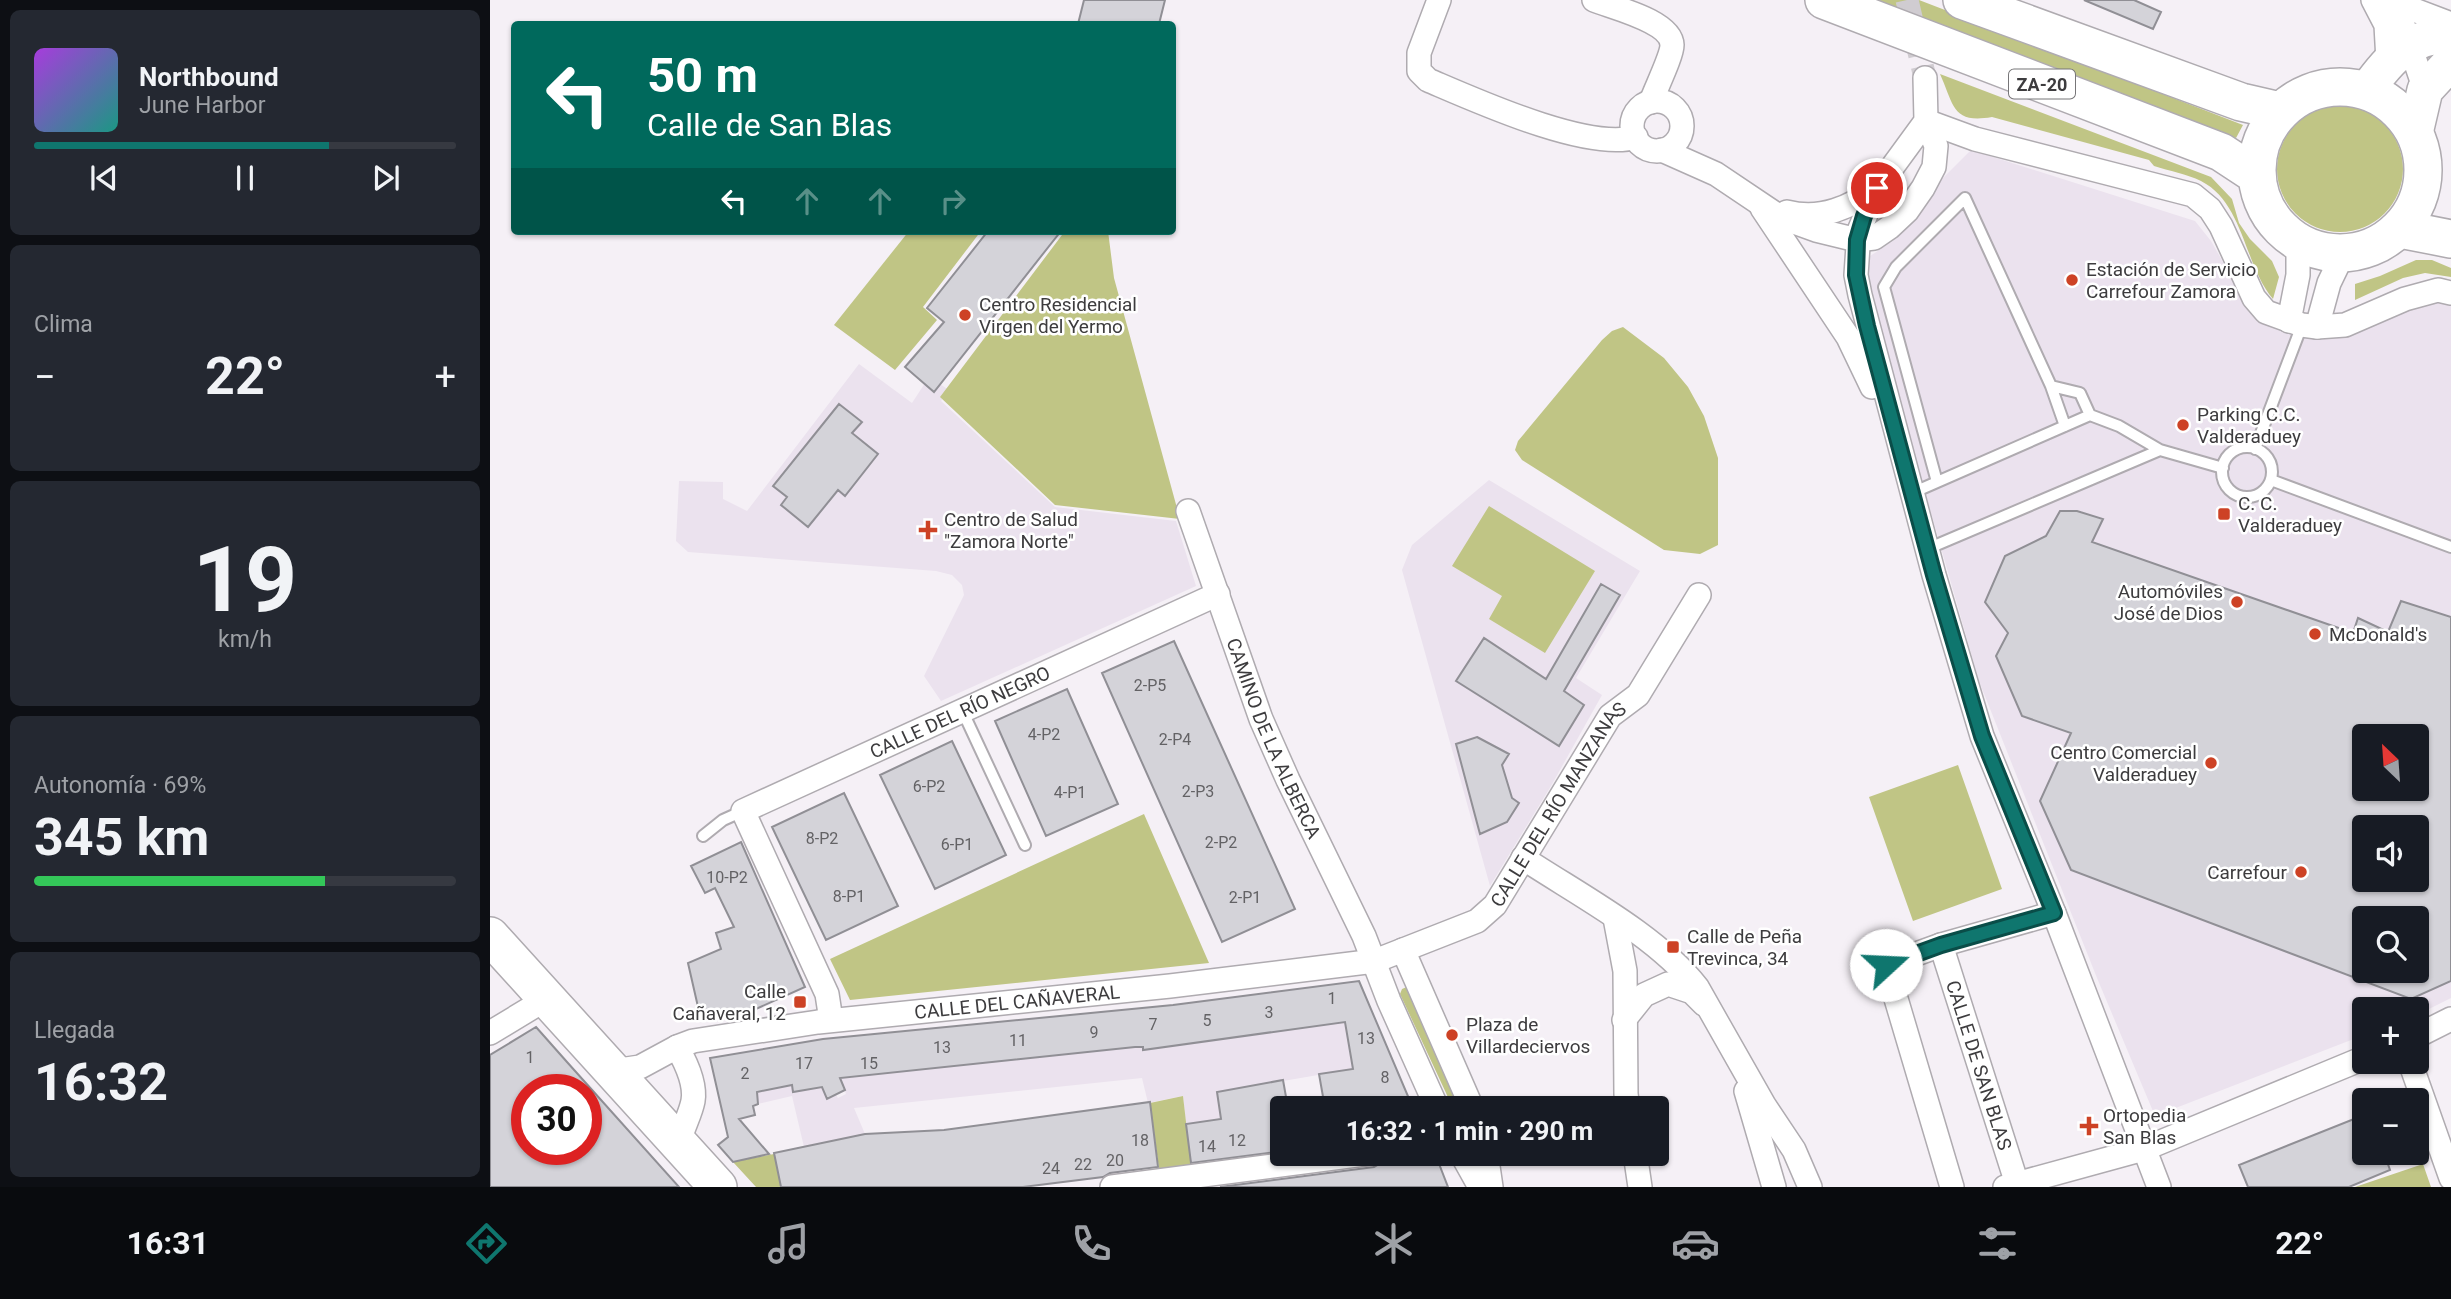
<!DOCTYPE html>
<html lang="es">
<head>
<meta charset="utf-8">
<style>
	:root { --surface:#171b24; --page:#242831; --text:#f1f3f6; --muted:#9ea1a6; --line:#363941; --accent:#0f766e }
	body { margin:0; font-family:Roboto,sans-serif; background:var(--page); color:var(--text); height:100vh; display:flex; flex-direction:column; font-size:26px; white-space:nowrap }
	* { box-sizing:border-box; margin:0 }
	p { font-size:23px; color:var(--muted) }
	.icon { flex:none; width:38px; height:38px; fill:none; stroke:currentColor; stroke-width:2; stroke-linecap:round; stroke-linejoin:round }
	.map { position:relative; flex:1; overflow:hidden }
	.sheet { display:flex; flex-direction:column; gap:10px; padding:10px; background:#0d0f14; width:490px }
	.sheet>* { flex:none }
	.guide { position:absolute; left:21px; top:21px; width:665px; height:214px; border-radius:7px; box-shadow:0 2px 5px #0004; background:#00695c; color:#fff; overflow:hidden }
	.needle { width:46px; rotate:335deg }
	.controls { position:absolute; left:1862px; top:724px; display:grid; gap:14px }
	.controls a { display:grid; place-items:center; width:77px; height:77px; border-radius:7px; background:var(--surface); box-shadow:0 2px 5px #0004; font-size:35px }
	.speed { position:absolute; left:21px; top:1074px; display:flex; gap:14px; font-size:35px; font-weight:700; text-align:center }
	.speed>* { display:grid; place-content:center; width:91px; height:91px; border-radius:50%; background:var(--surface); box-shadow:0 2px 5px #0004; line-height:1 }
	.speed .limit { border:10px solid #d22; background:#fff; color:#111 }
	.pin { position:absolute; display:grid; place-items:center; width:60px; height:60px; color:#fff; margin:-30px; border:4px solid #fff; border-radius:50%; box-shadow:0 2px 7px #0007 }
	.me { position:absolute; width:77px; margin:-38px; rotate:70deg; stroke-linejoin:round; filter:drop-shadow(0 0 5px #0008) }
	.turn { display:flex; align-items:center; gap:24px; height:147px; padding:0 21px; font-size:32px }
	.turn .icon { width:91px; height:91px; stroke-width:2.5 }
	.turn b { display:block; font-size:49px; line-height:60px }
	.lanes { display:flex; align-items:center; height:66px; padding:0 21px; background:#0003; justify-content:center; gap:35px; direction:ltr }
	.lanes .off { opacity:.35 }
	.big { font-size:52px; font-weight:700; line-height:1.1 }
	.sheet .tile { flex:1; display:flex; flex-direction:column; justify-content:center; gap:10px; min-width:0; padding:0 24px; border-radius:10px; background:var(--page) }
	.sheet .dial { align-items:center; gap:0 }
	.dial b { font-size:91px; line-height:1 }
	.song { display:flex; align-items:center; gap:21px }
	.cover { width:84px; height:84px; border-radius:10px; background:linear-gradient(135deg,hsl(280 70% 55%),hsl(170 70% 35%)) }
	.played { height:7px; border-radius:4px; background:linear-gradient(90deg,var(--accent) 70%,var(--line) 70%) }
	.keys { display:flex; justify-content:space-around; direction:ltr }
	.heat { display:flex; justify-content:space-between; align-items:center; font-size:38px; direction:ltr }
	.charge { height:10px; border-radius:5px; background:linear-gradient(90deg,#34c759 69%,var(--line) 0) }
	.trip { position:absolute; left:780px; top:1096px; width:399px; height:70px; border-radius:7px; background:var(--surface); box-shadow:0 2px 5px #0004; font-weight:700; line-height:70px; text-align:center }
	.dock { display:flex; height:112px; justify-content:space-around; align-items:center; background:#090b0e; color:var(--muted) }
	.dock .icon { width:49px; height:49px }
	.dock .selected { color:var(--accent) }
	.dock b { font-size:32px; color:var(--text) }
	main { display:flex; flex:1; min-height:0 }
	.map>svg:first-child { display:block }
</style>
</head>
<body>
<main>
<section class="sheet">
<div class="tile">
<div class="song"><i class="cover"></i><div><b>Northbound</b><p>June Harbor</p></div></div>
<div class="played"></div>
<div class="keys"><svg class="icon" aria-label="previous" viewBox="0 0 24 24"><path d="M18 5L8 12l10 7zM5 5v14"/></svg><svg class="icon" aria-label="pause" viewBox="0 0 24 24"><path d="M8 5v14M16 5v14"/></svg><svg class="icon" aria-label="next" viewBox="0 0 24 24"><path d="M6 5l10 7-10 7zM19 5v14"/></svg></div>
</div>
<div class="tile"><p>Clima</p>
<div class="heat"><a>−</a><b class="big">22°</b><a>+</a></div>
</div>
<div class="tile dial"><b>19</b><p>km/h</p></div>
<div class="tile"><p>Autonomía · 69%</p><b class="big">345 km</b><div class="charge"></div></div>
<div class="tile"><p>Llegada</p><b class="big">16:32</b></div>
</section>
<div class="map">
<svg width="1961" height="1187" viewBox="0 0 1961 1187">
	<rect width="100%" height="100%" fill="#f5f0f6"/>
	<path fill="#ebe2ee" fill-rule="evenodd" d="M1481 150 1705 221 1721 241 1766 320 1821 337 1942 295 1961 303V998L1927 1015V1010H1874V1035L1665 1116 1607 978 1489 681 1376 285 1377 258 1403 241 1427 217 1449 182ZM1874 737H1927V789H1874ZM1874 828H1927V880H1874ZM1874 919H1927V971H1874Z
		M369 364 422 403 439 377 459 390 451 401 565 507 686 521 706 586 451 701 434 676 474 595 472 585 462 575 446 571 198 552 186 541 189 481 233 482V499L257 511Z
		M999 480 1150 571 1086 678 1112 695 1061 786 1000 886 912 570 922 545Z
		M854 1013 863 1069 728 1092 731 1119 696 1124 693 1096 658 1103 652 1078 364 1108 375 1134 314 1147 302 1096 268 1104 267 1091 302 1085 304 1092 333 1087 337 1099 346 1095 348 1098 356 1094 350 1078 645 1047H653V1050L661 1049 671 1040 672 1048 680 1047V1044L702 1043 711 1042V1040L802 1029Z"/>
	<path fill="#c0c585" d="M1374 0H1429L1753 125 1746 138Z
		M1450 74 1721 177 1742 199 1749 223 1760 239 1782 261 1789 277 1783 299C1754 265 1754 203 1711 181 1697 174 1679 171 1664 166L1659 160 1502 117C1462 124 1464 105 1450 74Z
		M1787 169a63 63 0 1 1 126 0a63 63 0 1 1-126 0Z
		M419 231H491L433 307 447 320 405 370 344 325Z
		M575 231H618L624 278 690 519 565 505 450 397Z
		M1926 260H1942L1961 268V277L1935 273 1913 278 1865 300V284L1890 276Z
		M1133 327 1174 358 1198 387 1214 416 1228 458V545L1210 554 1174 550 1032 460 1025 450 1028 441 1112 340 1122 331Z
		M999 506 1105 571 1055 653 999 619 1012 596 962 566Z
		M1468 765 1512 889 1423 921 1379 797Z
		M654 814 719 963 360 1000 340 959Z
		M919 986 973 1108H963L910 994 912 989Z
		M693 1096 701 1165 669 1169 660 1103Z
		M284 1154 291 1187H266L243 1162Z
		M1933 1164 1941 1187H1865Z"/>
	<path fill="#d4d3d9" stroke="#908f95" stroke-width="2" fill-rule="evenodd" d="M594 0H675L669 24H588Z
		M1594 0H1644L1671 12 1663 29Z
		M498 231H571L444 392 415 367 454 322 437 308Z
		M349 404 372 422 362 433 388 454 355 496 348 490 318 527 291 505 297 497 283 486Z
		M1570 511H1587L1613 519 1602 542 1863 633 1868 618 1898 632 1911 601 1961 617V981L1921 999 1581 870 1550 801 1581 733 1532 716 1506 656 1518 633 1495 602 1515 556 1556 536ZM1874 737H1927V789H1874ZM1874 828H1927V880H1874ZM1874 919H1927V971H1874Z
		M1111 584 1130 595 1074 691 1094 705 1069 746 966 681 994 638 1056 679Z
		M684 641 805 909 732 942 612 673Z
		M577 689 628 804 556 836 505 721Z
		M987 737 1019 754 1012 765 1022 798 1029 803 1017 822 990 834 966 744Z
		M462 741 516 855 445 889 390 775Z
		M354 793 408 906 336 940 282 827Z
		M251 842 315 987 257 1013 211 1020 198 963 231 949 226 933 244 927 225 888 215 893 201 866Z
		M869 981 923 1108H835L829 1074 863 1069 855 1022 653 1050V1047H645L350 1078 355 1090 337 1099 332 1087 303 1092 302 1085 267 1092 268 1104 263 1106 265 1115 249 1119 279 1154 243 1162 228 1145 238 1137 220 1058 333 1039 683 1005Z
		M46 1027 77 1062 189 1187H0V1055ZM37 1090H96V1150H37Z
		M793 1080 798 1108H793V1151L701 1163 696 1124 731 1119 727 1092Z
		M660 1102 668 1167 620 1173 613 1177 533 1187H291L284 1153 375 1134 454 1130Z
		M1874 1115V1153H1894L1900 1170 1859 1187H1758L1749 1165Z
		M946 1156 958 1187H730L884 1167 891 1163Z"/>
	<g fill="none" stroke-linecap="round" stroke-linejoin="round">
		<path stroke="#d0ccd1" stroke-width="23" stroke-dasharray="23 11" stroke-linecap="butt" d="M1417 0 1435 78"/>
		<g stroke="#afabb0" stroke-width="14">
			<path id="service" d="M1575 426 1561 386 1590 393 1600 415
				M1732 472a25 25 0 1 1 50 0a25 25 0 1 1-50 0Z
				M1765 449 1812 325
				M1781 480 1961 547
				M1447 482 1394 287 1406 267 1475 198 1561 386
				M1422 493 1600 415 1629 426 1670 450
				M1437 549 1670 450 1733 468
				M472 710 535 845
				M213 836 233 820 253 811"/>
		</g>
		<g stroke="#afabb0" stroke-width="26">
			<g id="minor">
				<path d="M949 0 929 53V71L938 80C985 100 1099 152 1146 137"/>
				<path d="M1104 0C1124 8 1181 21 1182 45 1182 56 1165 90 1161 102"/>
				<path d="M1883 0 1896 25 1898 61"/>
				<path d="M1896 0 1911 19 1935 90"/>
				<path d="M1898 0 1961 24"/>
				<path d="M1435 78 1436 121 1387 188 1369 231 1366 275 1370 295 1444 575 1492 736 1564 913 1669 1187"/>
				<circle cx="1167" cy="126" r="25"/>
				<path d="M1436 121 1485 139 1703 195 1720 209 1731 226 1764 298 1776 312 1812 325 1827 327 1855 325 1915 299 1948 290 1961 293"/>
				<path d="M1172 150 1226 174 1290 217 1326 230 1367 240 1384 238 1400 227 1417 211 1433 188 1444 167 1446 146 1436 121"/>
				<path d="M1272 208 1358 337 1382 387"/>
				<path d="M1297 212C1331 221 1361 207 1387 188"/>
				<path d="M1799 321 1808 275V243"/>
				<path d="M1827 327 1839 283 1853 254"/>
				<path id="s1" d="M698 511 771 719 798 780 874 936 899 1001 947 1108"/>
				<path d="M1033 858C1089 895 1166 935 1207 987L1274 1105 1304 1150 1320 1187"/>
				<path d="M1125 918 1135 971 1136 1094 1138 1108"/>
				<path id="s2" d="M1451 945 1528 1187"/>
				<path d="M913 950 982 1108"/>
				<path id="s3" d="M341 1020 337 994 253 811 728 594"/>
				<path d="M1134 1020 1154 995 1178 984 1202 992 1214 1004"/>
				<path d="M0 1033 56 999"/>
				<path d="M1927 1036 1961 1019"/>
				<path d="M187 1047C195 1061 206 1084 203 1101 200 1116 192 1128 189 1144"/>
				<path d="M1920 1062 1961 1178"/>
				<path id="s4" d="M123 1071 150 1067 187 1047 203 1041 328 1022 680 986 885 961 987 921 1005 905 1120 716 1148 695 1209 595"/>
				<path d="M1256 1091 1284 1187"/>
				<path d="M971 1153 990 1187"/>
				<path d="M996 1153 1001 1187"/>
				<path d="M1145 1153 1150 1187"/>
				<path d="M622 1187 882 1153"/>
				<path d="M1462 1187 1396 965 1451 945 1564 913"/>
				<path d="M1515 1187 1654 1149 1874 1058"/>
			</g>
		</g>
		<g stroke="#afabb0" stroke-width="38">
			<path id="primary" d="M1877 90C1900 57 1919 37 1961 34
				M1925 133 1935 90 1961 62"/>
		</g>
		<g stroke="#afabb0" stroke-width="40">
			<path id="trunk" d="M1334 0 1731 152 1766 175
				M1472 0 1751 102 1790 111
				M1767 170a83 83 0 1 1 166 0a83 83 0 1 1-166 0Z
				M1910 229 1961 239
				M0 936 228 1187"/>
		</g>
		<use href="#service" stroke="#fff" stroke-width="10"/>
		<use href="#minor" stroke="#fff" stroke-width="23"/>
		<use href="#primary" stroke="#fff" stroke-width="35"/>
		<use href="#trunk" stroke="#fff" stroke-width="37"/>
	</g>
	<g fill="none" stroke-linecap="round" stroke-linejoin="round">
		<g stroke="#0a4d48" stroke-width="18">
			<path id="route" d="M1387 188 1374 216 1367 240 1366 275 1377 326 1444 575 1492 736 1564 913 1451 945 1396 965"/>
		</g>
		<use href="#route" stroke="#0f766e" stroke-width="12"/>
	</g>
	<g fill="#cd4225" stroke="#fff" stroke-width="2.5">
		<circle cx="1582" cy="280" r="7"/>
		<circle cx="475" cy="315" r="7"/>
		<circle cx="1693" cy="425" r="7"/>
		<rect x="1727" y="507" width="14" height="14" rx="3.5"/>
		<path d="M434.5 519.5h7v7h7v7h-7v7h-7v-7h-7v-7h7z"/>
		<circle cx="1747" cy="602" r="7"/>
		<circle cx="1825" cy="634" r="7"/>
		<circle cx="1721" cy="763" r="7"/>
		<circle cx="1811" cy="872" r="7"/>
		<rect x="1176" y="940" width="14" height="14" rx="3.5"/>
		<rect x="303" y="995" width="14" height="14" rx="3.5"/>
		<circle cx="962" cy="1035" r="7"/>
		<path d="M1595.5 1115.5h7v7h7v7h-7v7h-7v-7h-7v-7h7z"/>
	</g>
	<g text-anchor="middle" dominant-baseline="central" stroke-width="5" stroke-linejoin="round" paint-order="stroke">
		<g font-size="16" fill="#636265">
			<text x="660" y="685">2-P5</text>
			<text x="554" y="734">4-P2</text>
			<text x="685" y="739">2-P4</text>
			<text x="439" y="786">6-P2</text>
			<text x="708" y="791">2-P3</text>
			<text x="580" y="792">4-P1</text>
			<text x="332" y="838">8-P2</text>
			<text x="731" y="842">2-P2</text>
			<text x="467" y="844">6-P1</text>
			<text x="237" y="877">10-P2</text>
			<text x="359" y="896">8-P1</text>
			<text x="755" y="897">2-P1</text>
			<text x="842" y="998">1</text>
			<text x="779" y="1012">3</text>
			<text x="717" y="1020">5</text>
			<text x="663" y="1024">7</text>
			<text x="604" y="1032">9</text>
			<text x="876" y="1038">13</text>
			<text x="528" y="1040">11</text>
			<text x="452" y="1047">13</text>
			<text x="40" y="1057">1</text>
			<text x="314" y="1063">17</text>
			<text x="379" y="1063">15</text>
			<text x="255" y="1073">2</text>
			<text x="895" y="1077">8</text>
			<text x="650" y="1140">18</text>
			<text x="747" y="1140">12</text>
			<text x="717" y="1146">14</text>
			<text x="625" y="1160">20</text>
			<text x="593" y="1164">22</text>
			<text x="561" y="1168">24</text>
		</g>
		<rect fill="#fff" stroke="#777678" stroke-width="2" x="1519" y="69.5" width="66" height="29" rx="5"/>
		<g font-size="18" font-weight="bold" fill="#3d3c3e">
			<text x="1552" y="84">ZA-20</text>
		</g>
		<g font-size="19" fill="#3d3c3e" stroke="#fff" text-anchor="start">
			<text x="1596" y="269">Estación de Servicio<tspan x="1596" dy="22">Carrefour Zamora</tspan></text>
			<text x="489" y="304">Centro Residencial<tspan x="489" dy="22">Virgen del Yermo</tspan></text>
			<text x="1707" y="414">Parking C.C.<tspan x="1707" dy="22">Valderaduey</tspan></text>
			<text x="1748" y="503">C. C.<tspan x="1748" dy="22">Valderaduey</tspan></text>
			<text x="454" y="519">Centro de Salud<tspan x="454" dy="22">"Zamora Norte"</tspan></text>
			<text x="1733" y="591" text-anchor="end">Automóviles<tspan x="1733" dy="22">José de Dios</tspan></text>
			<text x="1839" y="634">McDonald's</text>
			<text x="1707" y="752" text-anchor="end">Centro Comercial<tspan x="1707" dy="22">Valderaduey</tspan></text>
			<text x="1797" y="872" text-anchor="end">Carrefour</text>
			<text x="1197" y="936">Calle de Peña<tspan x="1197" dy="22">Trevinca, 34</tspan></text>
			<text x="296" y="991" text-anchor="end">Calle<tspan x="296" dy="22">Cañaveral, 12</tspan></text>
			<text x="976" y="1024">Plaza de<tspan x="976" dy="22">Villardeciervos</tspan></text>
			<text x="1613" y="1115">Ortopedia<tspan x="1613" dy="22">San Blas</tspan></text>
		</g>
		<g font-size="19" fill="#3d3c3e" stroke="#fff">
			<text stroke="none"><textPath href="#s3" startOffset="466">CALLE DEL RÍO NEGRO</textPath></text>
			<text stroke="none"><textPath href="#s1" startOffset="243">CAMINO DE LA ALBERCA</textPath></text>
			<text stroke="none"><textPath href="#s4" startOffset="1026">CALLE DEL RÍO MANZANAS</textPath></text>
			<text stroke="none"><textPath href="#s4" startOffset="413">CALLE DEL CAÑAVERAL</textPath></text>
			<text stroke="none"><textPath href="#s2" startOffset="126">CALLE DE SAN BLAS</textPath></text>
		</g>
	</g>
</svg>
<div class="controls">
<a><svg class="needle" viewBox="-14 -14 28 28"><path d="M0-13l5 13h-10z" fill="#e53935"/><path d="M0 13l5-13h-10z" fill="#9ea1a6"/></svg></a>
<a><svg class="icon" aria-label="sound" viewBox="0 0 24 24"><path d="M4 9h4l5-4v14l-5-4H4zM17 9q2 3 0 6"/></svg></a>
<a><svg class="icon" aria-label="search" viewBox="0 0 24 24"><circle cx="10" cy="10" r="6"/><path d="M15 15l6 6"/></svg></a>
<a>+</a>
<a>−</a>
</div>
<div class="speed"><div class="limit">30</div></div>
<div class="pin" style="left:1387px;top:188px;background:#d93025"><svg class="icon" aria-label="arrive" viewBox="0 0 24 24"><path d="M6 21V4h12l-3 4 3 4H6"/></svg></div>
<svg class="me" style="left:1396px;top:965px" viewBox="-20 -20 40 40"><circle r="19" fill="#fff"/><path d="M0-13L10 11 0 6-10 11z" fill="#0f766e"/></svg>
<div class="trip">16:32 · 1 min · 290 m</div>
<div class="guide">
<div class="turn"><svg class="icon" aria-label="left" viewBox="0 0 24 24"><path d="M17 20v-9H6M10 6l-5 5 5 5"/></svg><div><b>50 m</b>Calle de San Blas</div></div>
<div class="lanes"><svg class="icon" aria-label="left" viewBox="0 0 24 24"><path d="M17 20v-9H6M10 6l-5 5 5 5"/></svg><svg class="icon off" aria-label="ahead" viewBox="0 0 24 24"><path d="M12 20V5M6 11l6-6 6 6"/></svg><svg class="icon off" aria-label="ahead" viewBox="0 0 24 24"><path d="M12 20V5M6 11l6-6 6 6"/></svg><svg class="icon off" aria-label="right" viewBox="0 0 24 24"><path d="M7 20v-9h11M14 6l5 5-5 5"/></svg></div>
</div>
</div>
</main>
<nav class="dock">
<b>16:31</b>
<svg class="icon selected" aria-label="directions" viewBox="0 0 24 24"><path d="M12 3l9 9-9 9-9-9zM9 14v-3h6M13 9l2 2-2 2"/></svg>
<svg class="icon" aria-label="music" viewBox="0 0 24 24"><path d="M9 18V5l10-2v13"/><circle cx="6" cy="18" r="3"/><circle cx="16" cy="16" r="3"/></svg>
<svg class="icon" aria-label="phone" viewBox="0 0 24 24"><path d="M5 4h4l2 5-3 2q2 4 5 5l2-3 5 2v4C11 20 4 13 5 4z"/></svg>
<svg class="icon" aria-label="climate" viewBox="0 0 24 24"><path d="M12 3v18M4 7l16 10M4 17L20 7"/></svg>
<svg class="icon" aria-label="car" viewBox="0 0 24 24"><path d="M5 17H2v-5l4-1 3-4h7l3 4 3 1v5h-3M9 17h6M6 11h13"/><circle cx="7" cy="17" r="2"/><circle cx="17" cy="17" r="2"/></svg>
<svg class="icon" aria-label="filters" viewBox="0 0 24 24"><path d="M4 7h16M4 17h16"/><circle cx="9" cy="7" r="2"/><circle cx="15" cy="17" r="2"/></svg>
<b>22°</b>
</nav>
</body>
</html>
